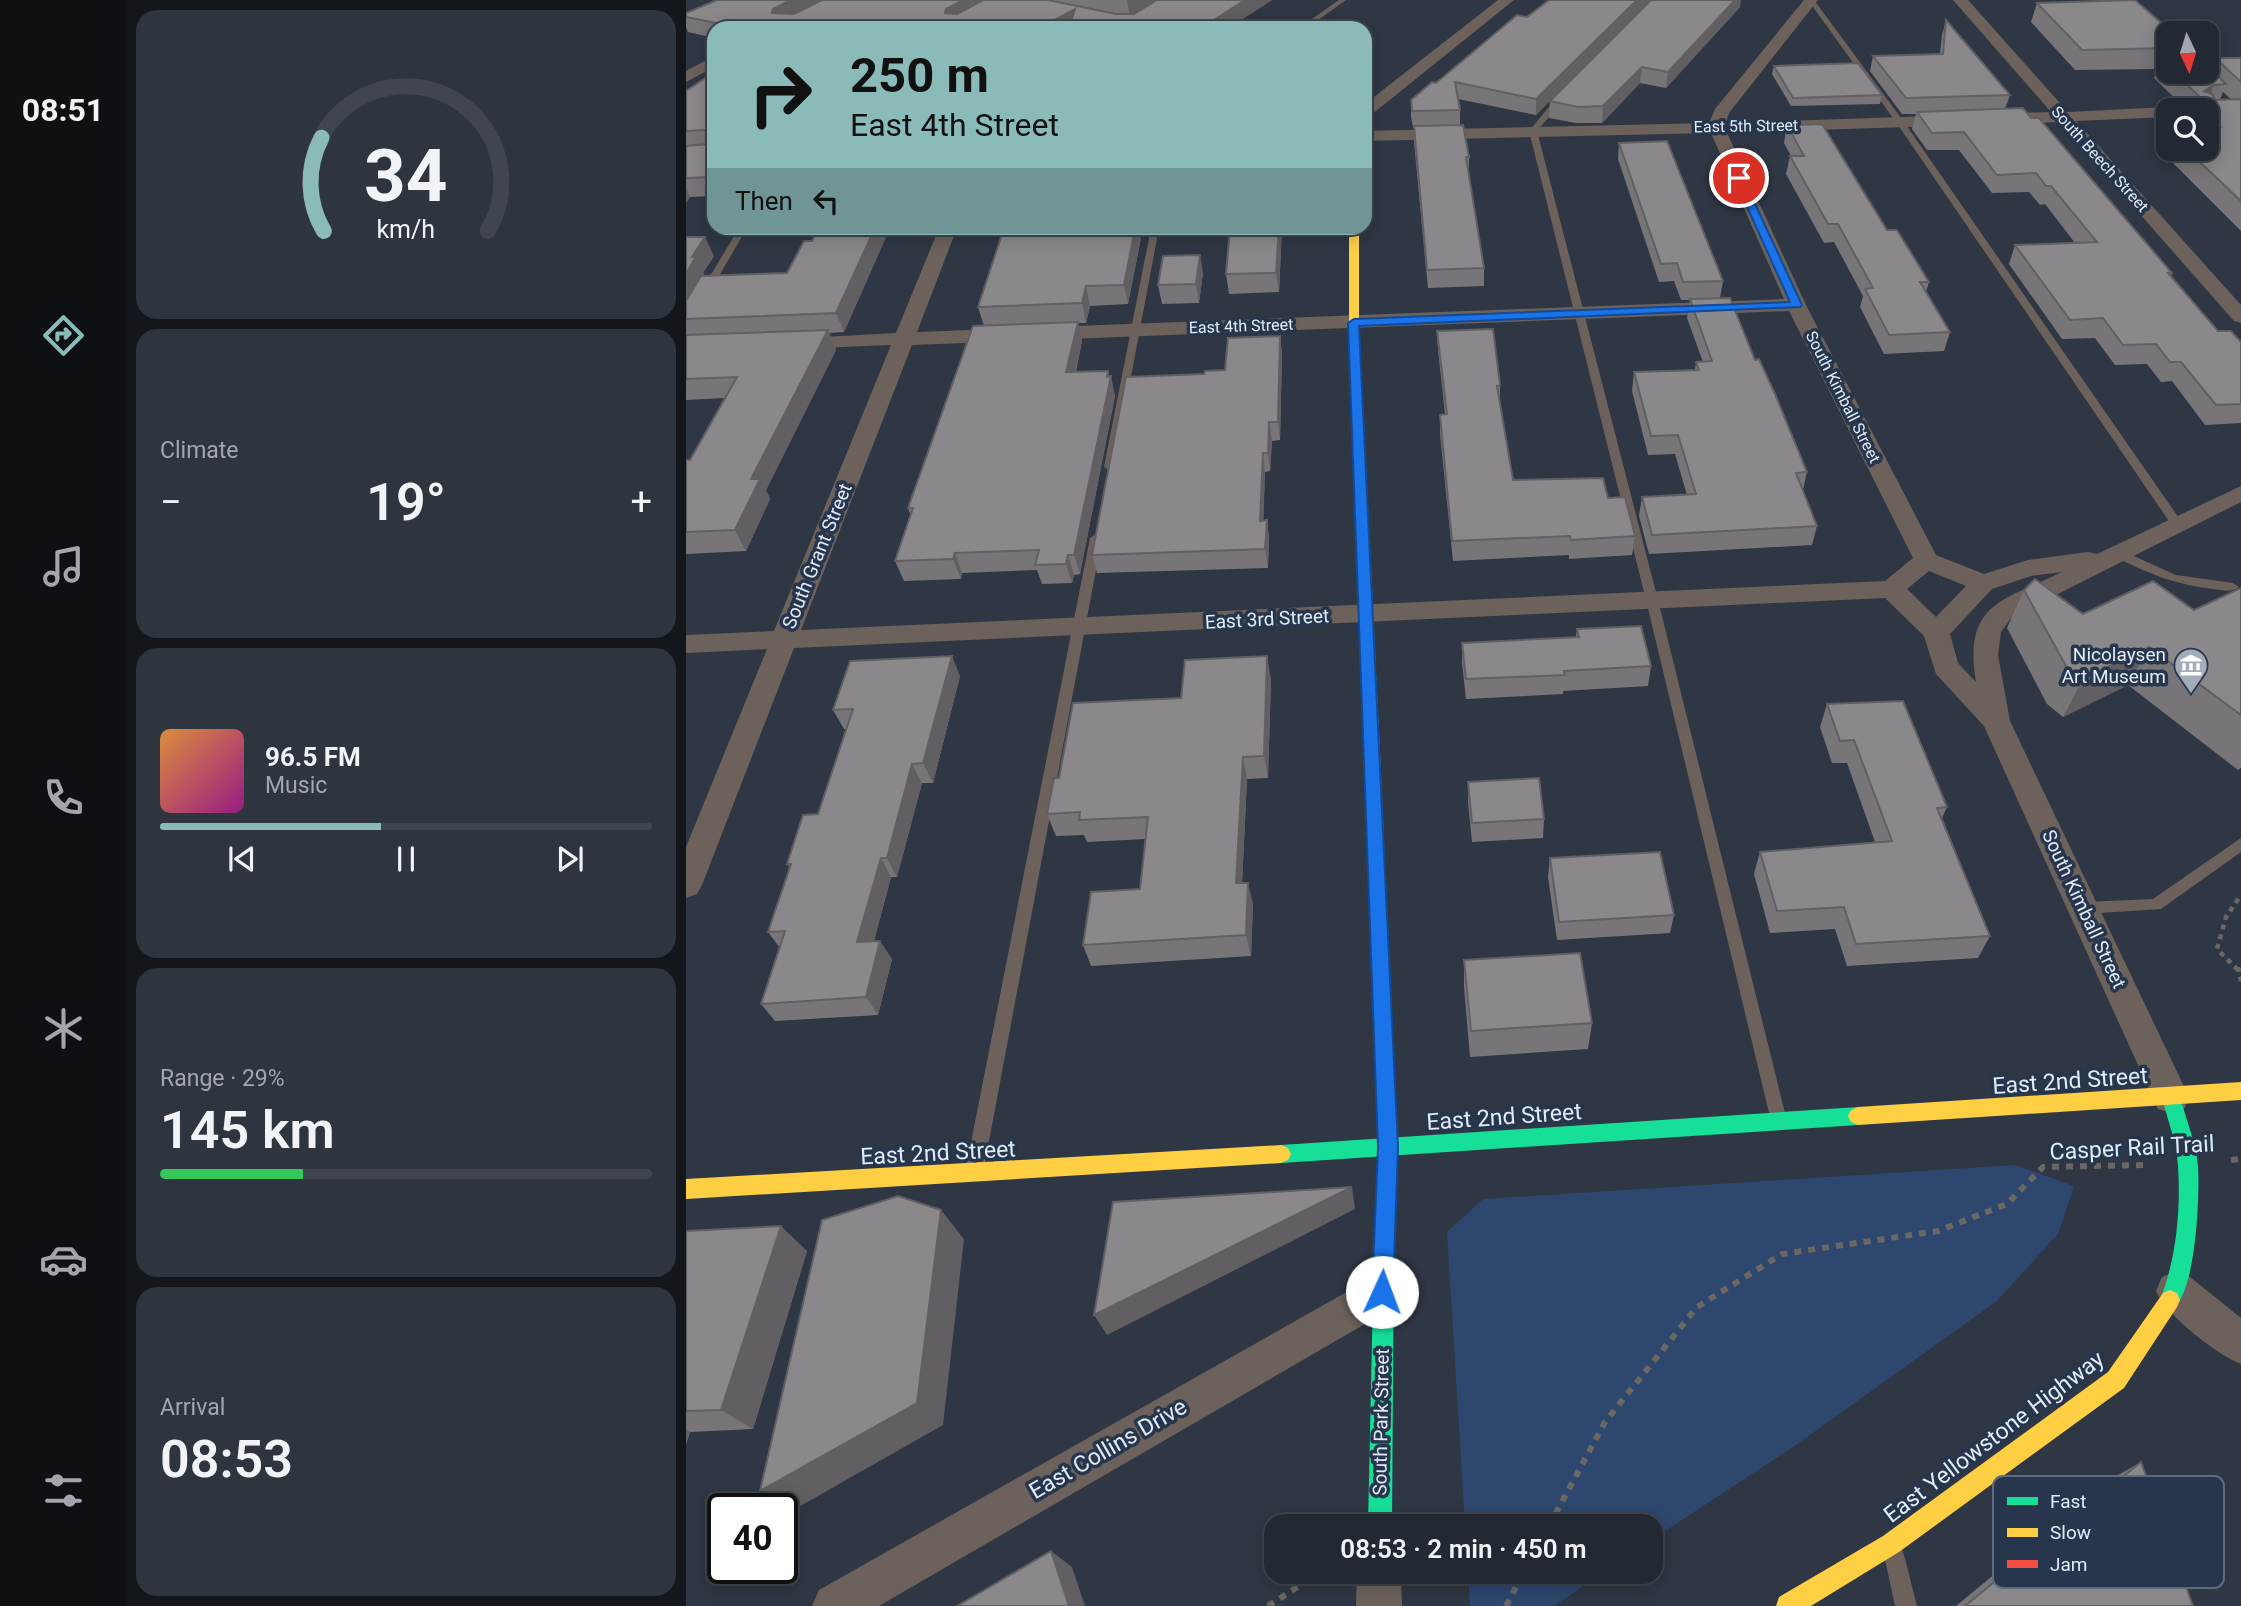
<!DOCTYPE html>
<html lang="en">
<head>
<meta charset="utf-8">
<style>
	:root { --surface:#232933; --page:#2f353f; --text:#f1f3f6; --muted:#a3a6ac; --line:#40454e; --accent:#8bbbb9 }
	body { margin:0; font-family:Roboto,sans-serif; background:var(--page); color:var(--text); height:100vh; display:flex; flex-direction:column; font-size:26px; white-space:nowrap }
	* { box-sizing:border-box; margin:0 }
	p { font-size:23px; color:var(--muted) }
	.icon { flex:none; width:38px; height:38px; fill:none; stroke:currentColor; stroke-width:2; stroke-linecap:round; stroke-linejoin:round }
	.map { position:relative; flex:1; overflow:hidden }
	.side { display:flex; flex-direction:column; gap:10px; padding:10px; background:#13171c; width:560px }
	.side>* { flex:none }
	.hud { position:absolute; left:21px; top:21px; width:665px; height:214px; border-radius:21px; box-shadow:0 4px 18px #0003,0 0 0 2px var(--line); background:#8bbbb9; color:#111; overflow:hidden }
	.needle { width:46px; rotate:176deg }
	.fabs { position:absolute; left:1470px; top:21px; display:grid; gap:14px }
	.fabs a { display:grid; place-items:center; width:63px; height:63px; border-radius:14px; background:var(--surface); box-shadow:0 4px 18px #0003,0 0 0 2px var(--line); font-size:35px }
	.speed { position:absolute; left:21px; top:1493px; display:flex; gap:14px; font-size:35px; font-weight:700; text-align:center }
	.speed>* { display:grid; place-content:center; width:91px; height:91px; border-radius:50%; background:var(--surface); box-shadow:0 4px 18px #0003,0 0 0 2px var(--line); line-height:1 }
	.speed .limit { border:4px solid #111; border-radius:10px; background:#fff; color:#111 }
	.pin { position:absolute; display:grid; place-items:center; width:60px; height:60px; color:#fff; margin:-30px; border:4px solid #fff; border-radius:50%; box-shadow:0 2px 7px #0007 }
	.me { position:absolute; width:77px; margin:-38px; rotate:2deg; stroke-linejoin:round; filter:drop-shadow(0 0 5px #0008) }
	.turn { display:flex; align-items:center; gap:24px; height:147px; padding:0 28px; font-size:32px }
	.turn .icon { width:91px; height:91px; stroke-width:2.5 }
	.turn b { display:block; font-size:49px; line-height:60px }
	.then { display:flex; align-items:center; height:66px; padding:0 28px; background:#0003; gap:14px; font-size:26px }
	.big { font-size:52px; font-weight:600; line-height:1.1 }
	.side .card { flex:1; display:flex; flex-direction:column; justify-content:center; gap:10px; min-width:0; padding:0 24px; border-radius:21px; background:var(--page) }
	.side .dial { align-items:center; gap:0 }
	.dial svg { height:182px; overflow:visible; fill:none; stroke:var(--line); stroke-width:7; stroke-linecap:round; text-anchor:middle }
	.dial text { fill:var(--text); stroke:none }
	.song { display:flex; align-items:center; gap:21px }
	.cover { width:84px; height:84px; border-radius:10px; background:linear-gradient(135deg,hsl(30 70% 55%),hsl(310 70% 35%)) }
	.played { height:7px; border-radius:4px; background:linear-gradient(90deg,var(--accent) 45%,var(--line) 45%) }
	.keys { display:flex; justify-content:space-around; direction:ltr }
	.heat { display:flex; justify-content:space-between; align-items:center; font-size:38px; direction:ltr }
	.charge { height:10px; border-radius:5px; background:linear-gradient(90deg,#34c759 29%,var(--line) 0) }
	.trip { position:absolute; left:578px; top:1514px; width:399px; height:70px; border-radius:21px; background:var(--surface); box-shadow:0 4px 18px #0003,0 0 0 2px var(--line); font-weight:600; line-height:70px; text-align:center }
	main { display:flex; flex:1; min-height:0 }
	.dock { display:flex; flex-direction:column; width:126px; justify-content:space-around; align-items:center; background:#0e1014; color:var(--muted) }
	.dock .icon { width:49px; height:49px }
	.dock .active { color:var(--accent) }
	.dock b { font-size:32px; color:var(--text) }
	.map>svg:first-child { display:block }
</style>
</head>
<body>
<main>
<nav class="dock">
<b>08:51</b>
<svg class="icon active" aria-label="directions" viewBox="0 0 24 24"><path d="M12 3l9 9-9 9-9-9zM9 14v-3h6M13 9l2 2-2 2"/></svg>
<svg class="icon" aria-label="music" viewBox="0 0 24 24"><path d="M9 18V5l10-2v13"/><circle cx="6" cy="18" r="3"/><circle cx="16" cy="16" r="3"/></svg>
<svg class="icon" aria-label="phone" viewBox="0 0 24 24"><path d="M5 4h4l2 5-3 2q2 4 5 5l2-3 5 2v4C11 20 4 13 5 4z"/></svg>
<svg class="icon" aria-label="climate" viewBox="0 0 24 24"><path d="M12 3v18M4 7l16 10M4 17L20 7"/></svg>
<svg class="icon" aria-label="car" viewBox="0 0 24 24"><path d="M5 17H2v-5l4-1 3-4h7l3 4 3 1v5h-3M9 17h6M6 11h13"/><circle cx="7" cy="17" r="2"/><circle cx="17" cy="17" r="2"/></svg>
<svg class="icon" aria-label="filters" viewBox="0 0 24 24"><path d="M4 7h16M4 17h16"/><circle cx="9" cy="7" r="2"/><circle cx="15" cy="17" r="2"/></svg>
</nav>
<section class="side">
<div class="card dial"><svg viewBox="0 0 100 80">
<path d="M14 69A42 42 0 1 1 86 69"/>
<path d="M14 69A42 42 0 0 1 13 28" stroke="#8bbbb9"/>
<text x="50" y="56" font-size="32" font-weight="700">34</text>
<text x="50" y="72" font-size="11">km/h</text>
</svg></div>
<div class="card"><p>Climate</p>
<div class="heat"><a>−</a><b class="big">19°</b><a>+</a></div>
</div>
<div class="card">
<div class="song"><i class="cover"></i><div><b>96.5 FM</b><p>Music</p></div></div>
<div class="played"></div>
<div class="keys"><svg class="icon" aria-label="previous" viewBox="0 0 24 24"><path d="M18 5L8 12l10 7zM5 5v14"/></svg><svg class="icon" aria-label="pause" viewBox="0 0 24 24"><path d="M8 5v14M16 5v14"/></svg><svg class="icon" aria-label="next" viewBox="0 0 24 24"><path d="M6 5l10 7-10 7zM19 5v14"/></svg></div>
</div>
<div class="card"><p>Range · 29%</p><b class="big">145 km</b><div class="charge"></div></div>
<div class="card"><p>Arrival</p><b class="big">08:53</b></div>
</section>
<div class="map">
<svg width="1555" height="1606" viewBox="0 0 1555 1606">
	<rect width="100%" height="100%" fill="#2f3744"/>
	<path fill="#2d476e" d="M1329 1165 1388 1186 1372 1234 1311 1301 1107 1447 964 1541V1526H779L761 1232 797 1199Z
		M782 1572H918L868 1606H784Z"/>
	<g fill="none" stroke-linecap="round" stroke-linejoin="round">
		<path stroke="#6b6764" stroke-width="4.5" stroke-dasharray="5 5" stroke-linecap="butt" d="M1555 969 1552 970 1555 981
			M1552 970 1531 949 1540 917 1555 895"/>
		<path stroke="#6b6764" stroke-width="6" stroke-dasharray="7 7" stroke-linecap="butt" d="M1545 1160 1555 1159
			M863 1526 919 1422 1011 1307 1096 1254 1252 1231 1321 1204 1357 1167 1459 1165
			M582 1606 613 1586
			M820 1606 838 1572"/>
		<path fill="#6c625b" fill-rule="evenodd" d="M653 0H660L621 28H613Z
			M1122 0H1128L1218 122 1495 521V527H1487L1212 125Z
			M873 95 880 97 851 131 972 600 1100 1117 1098 1123 1092 1125 1086 1123 1084 1117 960 600 843 131Z
			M53 228H61L5 324 0 327V316Z
			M465 228H473L428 467 423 470 418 467Z
			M410 534 416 538 298 1168 295 1174 289 1176 283 1174 280 1168 404 538Z
			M1432 549 1490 575 1547 583 1553 587C1546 593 1536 590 1527 589 1490 585 1460 573 1428 556L1426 553Z
			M1555 838V852L1475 909 1398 914 1393 912 1391 908 1393 904 1398 902 1467 899Z
			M1208 1545 1215 1548 1218 1555 1231 1606H1209L1198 1555 1201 1548Z"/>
		<path fill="#6c625b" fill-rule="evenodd" d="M812 0H828L685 115 679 117V104Z
			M1118 0H1132L1043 113 1040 123 1365 112 1267 0H1282L1382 112 1482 107 1489 110H1482V117L1390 121 1555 305V323L1548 321 1373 122 1041 133 1120 305 1250 555 1298 574 1342 560 1402 552 1411 554 1555 486V502L1326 617 1315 632 1312 655 1324 721 1503 1097 1498 1109 1485 1113 1472 1109 1298 726 1250 674 1238 636 1199 598 108 648 16 885 11 894 0 898V847L81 649 0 653V635L88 631 205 345 107 349 100 347 97 343 100 339 210 333 253 228H271L231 332 1098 299 1025 133 679 141V131L1023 123 1029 109ZM1103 311 1227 558 1199 581 115 630 226 345ZM1243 571 1280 586 1250 617 1221 589ZM1376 572C1316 601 1277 603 1290 682L1272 663 1264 634 1306 589 1345 576Z
			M28 56V67L0 82V71Z
			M1490 1271 1504 1277 1555 1318V1364C1530 1354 1481 1316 1470 1291L1476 1277Z
			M696 1272 710 1278 716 1292 710 1306 193 1606H126L133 1590Z
			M671 1572H715L716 1606H670Z"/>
		<path fill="#16e098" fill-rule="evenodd" d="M1485 1088 1492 1091 1494 1097C1500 1119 1510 1143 1512 1166 1514 1194 1510 1300 1484 1310L1477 1307 1474 1300C1490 1260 1495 1210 1492 1166 1491 1143 1481 1119 1476 1097L1478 1091Z
			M1172 1107 1179 1110 1182 1116 1179 1122 1172 1125 595 1163 588 1160 585 1154 588 1148 595 1145Z
			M698 1237 705 1240 708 1247 706 1526H682L688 1247 691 1240Z"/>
		<path fill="#ffcf43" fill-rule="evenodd" d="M663 228H673V323L695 775 687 781 679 775 663 323Z
			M1555 1082V1100L1172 1125 1165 1122 1162 1116 1165 1110 1172 1107Z
			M595 1145 602 1148 605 1154 602 1160 595 1163 0 1199V1179Z
			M1484 1290 1491 1293 1494 1300 1491 1307 1438 1388 1213 1552 1125 1606H1090L1093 1597 1197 1536 1422 1372 1477 1293Z"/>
		<path fill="#f24e42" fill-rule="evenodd" d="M687 769 695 775 712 1147 708 1247 705 1254 698 1257 691 1254 688 1247 692 1147 679 775Z"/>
	</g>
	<path fill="#777577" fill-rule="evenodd" d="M31 0H586L547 25 561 28H28V38L2 32 0 27V13Z
		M863 0H964L850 115 772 99 774 110V125L783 157V173L798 268V286L742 288 728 142V127H727L725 117V100Z
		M1351 3 1482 33V72H1521L1524 69 1529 58H1555V231L1472 148 1480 129H1482V149H1521V110H1501L1468 78 1471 69 1389 70 1345 22ZM1537 92 1545 99 1534 100Z
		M1054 7 980 88 954 83 916 123H890L863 118 864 101Z
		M1260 20 1324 95 1319 109 1486 273 1485 276 1532 331 1555 342V423L1519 425 1486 381 1475 382 1461 364 1429 365 1409 338 1376 339 1323 264 1329 245 1389 243 1359 204 1354 205 1343 192 1306 193 1273 150H1241L1226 129 1230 114H1216L1184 71 1187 56 1254 54 1256 35Z
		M1088 66 1196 95 1194 104 1105 106 1086 74Z
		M28 72V196L4 197 0 203V91Z
		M1101 125 1201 230 1243 282 1240 292 1264 332 1258 351 1198 354 1174 307 1177 296 1148 242 1138 243 1100 174 1104 156H1105L1098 143Z
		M933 143 1037 281 1034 298 1069 360 1121 472 1117 490 1131 526 1126 545 963 554 953 516 956 497 1001 495 989 454 962 455 946 391 948 372 1009 370 1010 362H1017L1001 318 1004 300H995L988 281 973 282 932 159Z
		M133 228H204L158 332 143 333 150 350 80 490 84 499 60 551 0 554V460H4L39 398 0 400V237L28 256 17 273 19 276 101 273 126 241Z
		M457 228 442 304 404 306 400 323H392L396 341 390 372 422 371 429 396 394 574 388 575 386 583 356 584 351 570 276 573 275 579 218 581 209 561 225 516 222 508 298 326 292 307Z
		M596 228 593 292 543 294 540 274Z
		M517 273 513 303 476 304 472 285Z
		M751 331 814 385V402L827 480 922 498 949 536 946 555 883 559V555L767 561 754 434V415L759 414 752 350Z
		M594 336 596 354 594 440 586 441 584 471 579 472 577 521 581 520 583 539 582 568 411 573 406 555 518 374 539 370Z
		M1555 588V768L1552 770 1442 685 1377 717 1361 704 1321 628 1338 590 1397 614 1508 610Z
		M891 629 965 666 962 686 877 691V694L780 699 776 663V643L890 637Z
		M274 676 247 783H236L211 877H205L188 941 206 959 192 1015 89 1021 75 1004 94 948 82 932 104 868 101 864 132 814 161 729H158L147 710Z
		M585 679 582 778 561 779 556 883 567 904 565 956 405 966 397 945 454 889 459 839 401 842 398 835 370 836 361 814 373 778 495 698Z
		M1141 704 1261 807 1256 818 1304 936 1292 958 1161 966 1149 929 1084 933 1068 874 1074 852 1189 842 1161 763H1146L1134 727Z
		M782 782 858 819 857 838 786 842 782 802Z
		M864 858 988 915 984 933 871 940 862 877Z
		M778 960 906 1023 902 1049 784 1057 778 987Z
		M0 1231 121 1251 67 1429 4 1432 0 1445Z
		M1455 1462 1507 1606H1270L1422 1481Z"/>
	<path fill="#615f61" d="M105 0H145L93 26 86 13 87 9Z
		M277 0H310L265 26 259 13 260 9Z
		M442 0H475L444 17 441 1Z
		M559 0H586L543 28 525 22Z
		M951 0H964L850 115V99Z
		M1049 0H1055L1054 7 980 88 982 72Z
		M389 9 388 28H354Z
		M680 49 681 66 679 68V50Z
		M956 67 954 83 916 123 917 106Z
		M1528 85 1520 103 1518 91Z
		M0 187 4 197 0 203Z
		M189 228H204L158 332 150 313Z
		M449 228H457L442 304 438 285Z
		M593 228H596L593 292 590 273Z
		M19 237 28 256 17 273 19 276 0 311V274L6 257Z
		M514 255 517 273 513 303 510 284Z
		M400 286 404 306 400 323 396 303Z
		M392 322 396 341 385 391 380 372Z
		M142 330 150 350 80 490 84 499 60 551 49 530 65 479Z
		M594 336 596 354 594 440 592 422Z
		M422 371 424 380 425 376 429 396 394 574 388 555Z
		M583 422 586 441 584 471 582 453Z
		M577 453 579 472 577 539 574 521Z
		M581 520 583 539 582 568 579 549Z
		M269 553 276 573 275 579 267 559Z
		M382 555 388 575 386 583 380 564Z
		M1463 647 1442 685 1377 717 1397 679Z
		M266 656 274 676 247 783 237 763Z
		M581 656 585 679 582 778 578 756Z
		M557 757 561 779 555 905 550 883Z
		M226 764 236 783 211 877 201 858Z
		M195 858 205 877 183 960 171 942Z
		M562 883 567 904 565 956 560 935Z
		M194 941 206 959 192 1015 180 997Z
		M666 1187 669 1209 421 1335 408 1315Z
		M255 1210 278 1239 257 1425 109 1509 74 1491Z
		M95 1226 121 1251 67 1429 35 1410Z
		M0 1429 4 1432 0 1445Z
		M365 1551 386 1567 399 1606H383Z"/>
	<path fill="#8a888a" stroke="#615f61" stroke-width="2" d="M31 0H105L87 9 86 13 108 14 136 0H277L260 9 259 13 271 14 297 0H362L430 14H448L471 0H559L525 22 561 28H383L389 9 354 28H54L0 17V13Z
		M863 0H951L850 99 769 82 774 110 726 111 725 100 746 82 750 83 831 15 841 17Z
		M965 0H1049L982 72 956 67 917 106 892 107 864 101Z
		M1449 0 1487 33H1482V48L1396 50 1351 3Z
		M1260 20 1324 95 1220 98 1187 56 1257 54Z
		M1529 58H1555V82Z
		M1475 59H1482V66Z
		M1172 63 1196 95 1107 98 1088 66Z
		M1521 65 1540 84 1528 85 1518 91 1526 94 1529 100 1555 99V201L1500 149H1521V128L1534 127 1521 115V110H1516L1513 108H1525L1488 72H1521Z
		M28 72V177L0 178V146L22 144 23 133 20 130 0 131V91Z
		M1337 108 1345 118H1353L1486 273H1482L1532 331H1545L1555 342V404L1530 405 1495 362H1484L1470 344 1437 345 1417 318 1384 320 1329 245 1411 242 1365 186H1360L1350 173 1311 175 1278 132 1246 133 1231 112Z
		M1136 124 1201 230H1211L1243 282H1234L1264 332 1203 335 1179 289 1187 288 1152 224H1142L1104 156H1118L1101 125Z
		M777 125 783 157H780L798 268 741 270 728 126Z
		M981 141 1037 281 997 282 991 263 975 264 933 143Z
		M133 228H189L150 313 0 319V301L15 276 101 273 118 241H126Z
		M318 228H449L438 285 400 286 396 303 292 307Z
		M544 228H593L590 273 540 274Z
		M0 237H19L6 257 10 256 0 274Z
		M514 255 510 284 472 285 477 256Z
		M1044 298 1069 360 1073 359 1089 394 1121 472 1110 473 1131 526 966 535 956 497 1010 494 992 435 965 436 948 372 1013 370 1010 362 1026 361 1004 299Z
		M392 322 380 372 422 371 421 377 425 376 388 555H382L380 564 349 565 353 550 269 553 267 559 209 561 227 508H222L287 326Z
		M807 329 814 385 811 386 827 480 917 478 922 498 939 497 949 536 885 540 884 536 766 541 754 415 761 414 751 331Z
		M142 330 65 479H74L49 530 0 532V460H4L51 377 0 379V335Z
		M594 336 592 422H583L582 453H577L574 521 581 520 579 549 406 555 440 377 518 374 519 371 539 370 542 338Z
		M1349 579 1397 614 1467 581 1508 610 1555 588V715L1463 647 1397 679 1380 666 1338 590Z
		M955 626 965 666 878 671 879 675 780 679 776 643 893 637 891 629Z
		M266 656 237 763 226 764 201 858H195L171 942 194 941 180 997 75 1004 99 931 82 932 105 864H101L117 815 132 814 167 709 147 710 164 661Z
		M581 656 578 756 557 757 550 883H562L560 935 397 945 405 892 454 889 462 817 393 820 394 812 361 814 368 778H373L387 703 495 698 499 660Z
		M1217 701 1261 807 1251 808 1304 936 1170 944 1158 907 1091 911 1074 852 1206 841 1168 740 1154 741 1141 704Z
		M853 778 858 819 786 823 782 782Z
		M974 852 988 915 873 922 864 858Z
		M894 953 906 1023 785 1031 778 960Z
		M666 1187 408 1315 427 1202Z
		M212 1196 255 1210 231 1403 74 1491 136 1220Z
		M95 1226 35 1410 0 1411V1231Z
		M1455 1462 1507 1606H1279Z
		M365 1551 383 1606H271Z"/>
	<path fill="#1a73e8" stroke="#114b97" stroke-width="2" d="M1053 175 1057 178 1116 305 1114 307 673 326 712 1147 707 1292 704 1299 696 1302 689 1299 686 1292 692 1147 662 323 668 319 1104 302 1048 178Z"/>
	<defs>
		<g id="museum-pin" transform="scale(1.75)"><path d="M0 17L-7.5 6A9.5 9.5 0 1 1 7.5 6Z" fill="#a3acb9" stroke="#27364c"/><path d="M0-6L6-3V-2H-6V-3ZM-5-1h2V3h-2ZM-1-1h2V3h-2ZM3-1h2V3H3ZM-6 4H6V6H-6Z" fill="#fff"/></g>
	</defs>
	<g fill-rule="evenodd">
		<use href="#museum-pin" x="1505" y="665"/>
	</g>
	<g text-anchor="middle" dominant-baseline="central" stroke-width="7" stroke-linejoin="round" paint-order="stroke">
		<g font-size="16" fill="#e1ebf8" stroke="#27364c">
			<text transform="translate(1060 126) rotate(-1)">East 5th Street</text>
			<text transform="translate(1414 159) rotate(48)">South Beech Street</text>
			<text transform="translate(555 326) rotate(-2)">East 4th Street</text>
			<text transform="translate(1157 397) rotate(63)">South Kimball Street</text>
		</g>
		<g font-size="19" fill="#e1ebf8" stroke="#27364c">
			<text transform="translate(131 556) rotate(-68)">South Grant Street</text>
			<text transform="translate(581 619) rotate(-3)">East 3rd Street</text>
			<text transform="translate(1398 909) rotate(65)">South Kimball Street</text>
			<text transform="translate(695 1422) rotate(-89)">South Park Street</text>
		</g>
		<g font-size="19" fill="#e1ebf8" stroke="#27364c" text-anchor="end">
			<text x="1480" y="654">Nicolaysen<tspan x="1480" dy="22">Art Museum</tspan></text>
		</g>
		<g font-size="23" fill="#e1ebf8" stroke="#27364c">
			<text transform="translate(1384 1081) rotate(-4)">East 2nd Street</text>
			<text transform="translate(818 1117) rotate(-4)">East 2nd Street</text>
			<text transform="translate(1446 1148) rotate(-3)">Casper Rail Trail</text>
			<text transform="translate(252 1153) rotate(-3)">East 2nd Street</text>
			<text transform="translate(1308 1437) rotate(-37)">East Yellowstone Highway</text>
			<text transform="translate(422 1449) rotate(-30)">East Collins Drive</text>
		</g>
	</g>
	<rect x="1307" y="1476" width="231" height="112" rx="10" fill="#27364c" stroke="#5f6c80" stroke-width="2"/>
	<rect x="1321" y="1497" width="31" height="8" fill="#16e098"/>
	<rect x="1321" y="1528" width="31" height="9" fill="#ffcf43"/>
	<rect x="1321" y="1560" width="31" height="8" fill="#f24e42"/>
	<g font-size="19" fill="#e1ebf8">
		<text x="1364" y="1508">Fast</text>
		<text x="1364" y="1539">Slow</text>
		<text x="1364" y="1571">Jam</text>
	</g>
</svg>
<div class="fabs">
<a><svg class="needle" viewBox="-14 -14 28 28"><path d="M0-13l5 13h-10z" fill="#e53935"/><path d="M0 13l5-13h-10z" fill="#a3a6ac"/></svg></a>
<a><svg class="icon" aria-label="search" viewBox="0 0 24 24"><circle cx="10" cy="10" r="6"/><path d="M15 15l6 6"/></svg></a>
</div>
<div class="speed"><div class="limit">40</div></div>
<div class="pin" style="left:1053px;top:178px;background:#d93025"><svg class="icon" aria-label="arrive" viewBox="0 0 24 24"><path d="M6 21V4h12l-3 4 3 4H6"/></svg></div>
<svg class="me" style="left:696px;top:1292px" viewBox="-20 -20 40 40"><circle r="19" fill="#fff"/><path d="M0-13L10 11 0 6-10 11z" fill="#1a73e8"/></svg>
<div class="trip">08:53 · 2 min · 450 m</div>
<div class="hud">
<div class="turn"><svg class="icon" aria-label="right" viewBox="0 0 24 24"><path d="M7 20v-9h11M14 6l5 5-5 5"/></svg><div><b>250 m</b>East 4th Street</div></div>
<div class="then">Then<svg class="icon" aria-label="left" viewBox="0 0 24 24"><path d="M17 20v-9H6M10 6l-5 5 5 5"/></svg></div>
</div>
</div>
</main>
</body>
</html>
